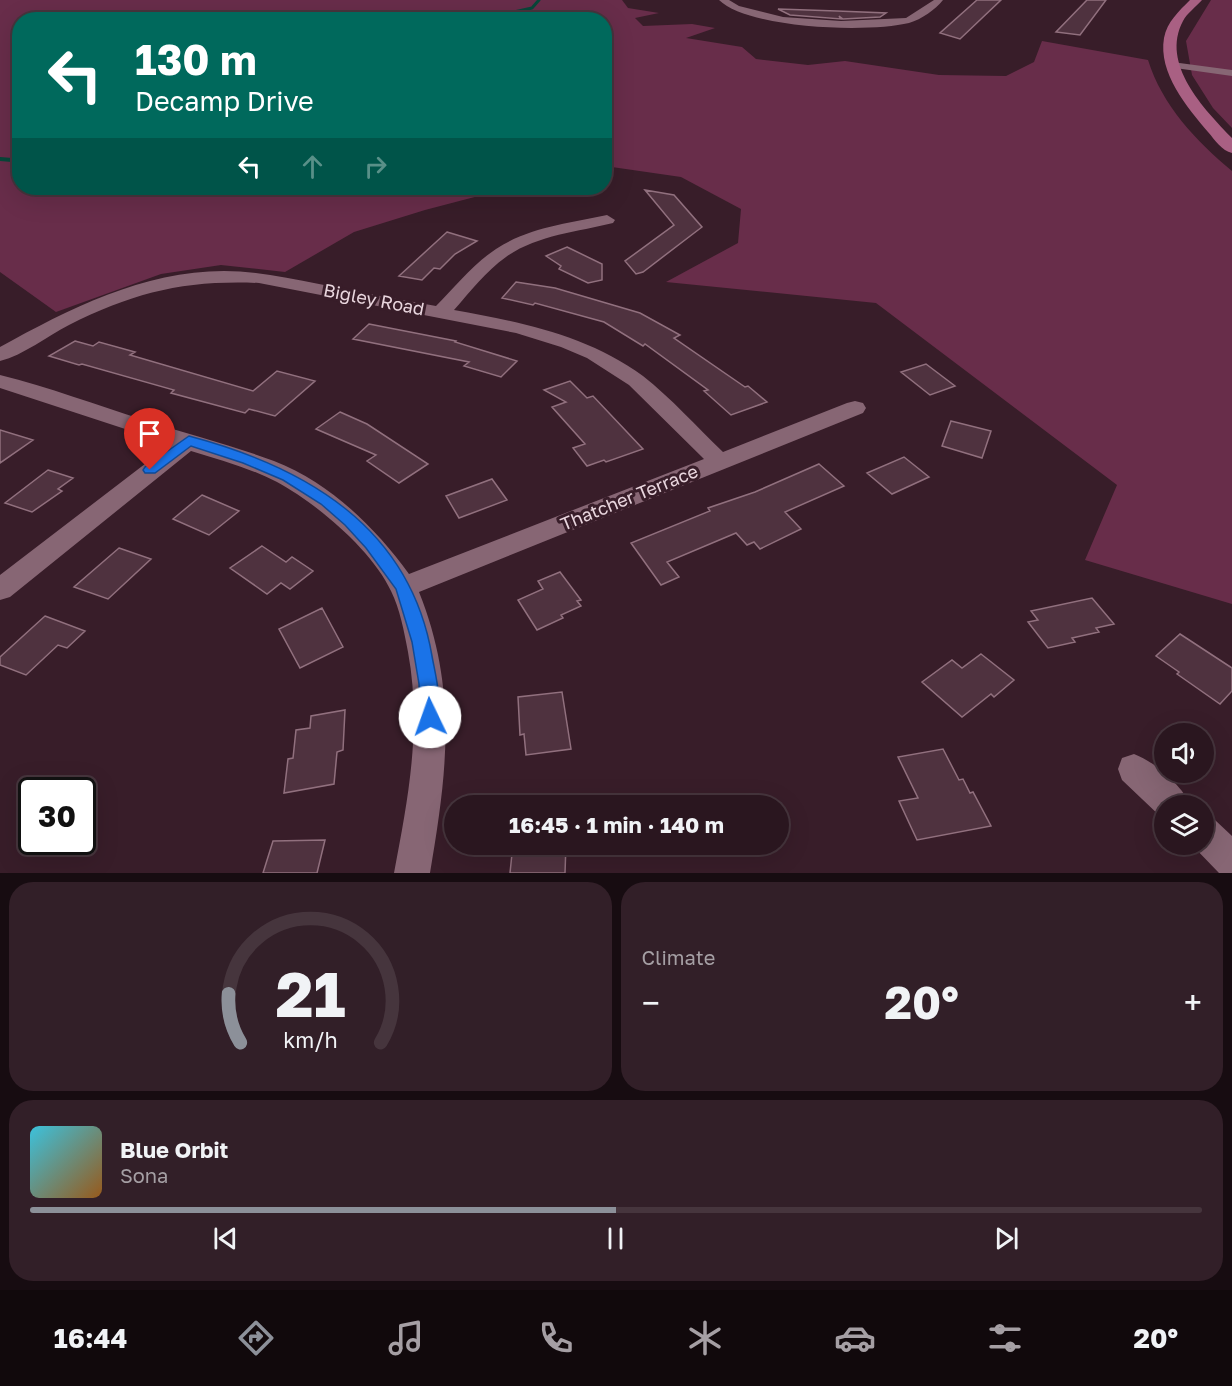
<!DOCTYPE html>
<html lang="en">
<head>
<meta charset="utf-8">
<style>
	:root { --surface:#2a161f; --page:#321f28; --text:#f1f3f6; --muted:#a59fa4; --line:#46353d; --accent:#8c9099 }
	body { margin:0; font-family:"Golos Text",sans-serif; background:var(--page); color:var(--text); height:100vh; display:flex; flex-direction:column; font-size:22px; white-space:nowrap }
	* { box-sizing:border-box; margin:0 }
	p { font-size:20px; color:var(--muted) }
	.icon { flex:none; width:33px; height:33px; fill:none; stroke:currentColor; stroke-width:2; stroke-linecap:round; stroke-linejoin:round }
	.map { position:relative; height:873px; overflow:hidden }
	.panel { display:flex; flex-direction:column; gap:9px; padding:9px; background:#170c11; flex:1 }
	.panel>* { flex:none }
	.banner { position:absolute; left:12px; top:12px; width:600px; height:183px; border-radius:24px; box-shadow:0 6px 24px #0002,0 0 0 2px var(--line); background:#00695c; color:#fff; overflow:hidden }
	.fabs { position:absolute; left:1154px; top:723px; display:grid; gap:12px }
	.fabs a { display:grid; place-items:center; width:60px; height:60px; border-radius:50%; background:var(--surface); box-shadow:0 6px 24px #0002,0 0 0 2px var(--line); font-size:30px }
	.speed { position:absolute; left:18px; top:777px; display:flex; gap:12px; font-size:30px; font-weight:700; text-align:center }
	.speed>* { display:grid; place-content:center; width:78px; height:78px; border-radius:50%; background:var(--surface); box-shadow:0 6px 24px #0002,0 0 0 2px var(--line); line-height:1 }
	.speed .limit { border:3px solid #111; border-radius:9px; background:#fff; color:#111 }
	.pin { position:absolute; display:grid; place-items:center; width:51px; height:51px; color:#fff; margin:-62px -26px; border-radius:50% 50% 50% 0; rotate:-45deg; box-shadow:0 0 6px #0007 }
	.pin .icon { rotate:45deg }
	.me { position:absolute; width:66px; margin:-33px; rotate:357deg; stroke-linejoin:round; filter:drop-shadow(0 0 4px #0008) }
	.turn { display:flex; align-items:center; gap:21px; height:126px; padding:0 24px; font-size:27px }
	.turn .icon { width:78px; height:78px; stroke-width:2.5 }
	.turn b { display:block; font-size:42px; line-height:51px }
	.lanes { display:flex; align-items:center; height:57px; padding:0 24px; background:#0003; justify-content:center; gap:30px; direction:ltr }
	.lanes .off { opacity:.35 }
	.big { font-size:45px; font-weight:700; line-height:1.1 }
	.panel .card { flex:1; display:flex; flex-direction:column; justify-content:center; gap:9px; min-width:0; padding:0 21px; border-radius:24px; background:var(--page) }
	.panel .dial { align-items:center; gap:0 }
	.dial svg { height:156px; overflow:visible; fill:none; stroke:var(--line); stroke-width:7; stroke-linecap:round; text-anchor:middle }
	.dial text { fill:var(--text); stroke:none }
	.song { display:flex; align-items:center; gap:18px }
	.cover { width:72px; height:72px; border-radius:9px; background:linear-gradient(135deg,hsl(190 70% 55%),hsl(30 70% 35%)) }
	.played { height:6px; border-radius:3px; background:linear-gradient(90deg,var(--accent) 50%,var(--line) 50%) }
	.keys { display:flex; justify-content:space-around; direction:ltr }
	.heat { display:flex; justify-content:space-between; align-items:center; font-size:33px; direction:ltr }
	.panel .tiles { flex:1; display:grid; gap:9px; grid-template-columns:1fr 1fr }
	.card:last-child { grid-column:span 2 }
	.trip { position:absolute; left:444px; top:795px; width:345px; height:60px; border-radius:30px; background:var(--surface); box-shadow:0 6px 24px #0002,0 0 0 2px var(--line); font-weight:700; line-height:60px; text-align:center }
	.dock { display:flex; height:96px; justify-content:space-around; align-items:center; background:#11090c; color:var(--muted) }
	.dock .icon { width:42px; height:42px }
	.dock .selected { color:var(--accent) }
	.dock b { font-size:27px; color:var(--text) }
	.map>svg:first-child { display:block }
</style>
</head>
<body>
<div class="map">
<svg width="1232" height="873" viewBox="0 0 1232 873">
	<rect width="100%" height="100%" fill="#381d29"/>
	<path fill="#682d4a" d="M0 0H622L628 8 659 13 635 18 643 26 692 24 715 28 686 38 742 47 756 59 808 65 845 61 939 75 1006 76 1034 62 1042 41 1148 60C1162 105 1196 141 1232 171V604L1085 560 1117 485 876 303 666 282 738 243 741 209 681 177 605 166 604 20H20V188H509L425 210 354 232 285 272 221 265 161 274 56 312 0 272Z
		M1211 0H1232V128L1213 108 1192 75 1186 41Z"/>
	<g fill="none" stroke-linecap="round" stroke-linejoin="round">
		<path stroke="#084639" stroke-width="3" d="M477 20 532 8 539 0"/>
		<path stroke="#084639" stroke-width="4" d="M0 159 12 160 20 156"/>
	</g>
	<path fill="#4f323f" stroke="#91707e" stroke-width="1.5" d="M977 0H1001L960 39 940 33Z
		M1087 0H1106L1080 35 1056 32Z
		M778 9 837 11 886 13 880 17 843 19 839 16 841 19 790 15Z
		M645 190 674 195 702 227 643 272 636 274 625 261 674 225Z
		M447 232 477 241 455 254 440 269 434 268 422 280 399 276Z
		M567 247 602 264V280L588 283 559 269 561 266 546 256Z
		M516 282 555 288 640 313 680 335 674 338 745 387 748 386 767 402 731 415 704 391 708 390 645 344 643 346 604 322 535 303 533 305 502 298Z
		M369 324 456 341 455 342 517 361 501 377 464 366 469 362 353 339Z
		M75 341 93 346 99 342 135 352 130 355 253 391 277 371 315 381 275 416 249 409 245 413 171 393 174 390 82 364 79 365 49 356Z
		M926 364 955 386 930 395 901 372Z
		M570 381 587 398 593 396 643 449 606 462 604 460 587 466 573 448 585 444 552 407 566 402 544 390Z
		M340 412 367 424 428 464 399 483 367 461 376 455 316 429Z
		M951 421 991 431 982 458 942 446Z
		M0 430 33 440 0 463Z
		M904 457 929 477 892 494 867 473Z
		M819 464 844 486 785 512 801 529 760 549 754 542 747 545 736 533 667 562 679 577 661 585 631 543 710 511 708 508 755 492Z
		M48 470 73 478 58 489 62 491 32 512 5 503Z
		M492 479 507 500 459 518 446 496Z
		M202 495 239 511 209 535 173 519Z
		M262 546 286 562 292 557 313 571 290 589 281 583 267 594 230 568Z
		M119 548 151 559 108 599 74 587Z
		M560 572 581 600 577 601 581 606 561 615 563 618 537 630 518 600 543 589 538 581Z
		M1092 598 1114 624 1096 628 1099 632 1072 638 1075 642 1048 648 1028 622 1038 620 1031 611Z
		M322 608 343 647 300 668 279 629Z
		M45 616 85 631 67 648 58 645 26 675 0 665V657Z
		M1180 634 1232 668V691L1220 704 1177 674 1179 672 1156 656Z
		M981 654 1014 680 994 697 991 694 962 717 922 682 952 660 962 668Z
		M562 692 571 749 526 755 524 734 520 735 518 697Z
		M345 710 343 750 337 752 334 784 284 793 288 759 293 758 296 730 310 728 311 716Z
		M943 749 959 780 963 779 970 793 973 792 991 826 917 840 899 801 918 798 898 757Z
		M325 840 317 873H263L273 841Z
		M513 844H566L565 873H510Z"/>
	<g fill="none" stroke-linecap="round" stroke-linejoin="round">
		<path fill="#876674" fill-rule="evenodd" d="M719 0H729L739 6 783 17 841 21 906 18 934 0H943C935 10 922 19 909 23 868 33 749 29 719 0Z
			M1172 62 1232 70V76L1168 67V63Z
			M607 215 615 220 613 223C577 232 537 235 506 257 486 271 470 292 454 310 520 322 587 335 643 376 671 398 697 427 723 452L847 403 855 401 863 403 866 408 863 413 419 592C458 689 447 773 430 873H394C408 799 422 728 408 652 404 631 400 609 391 591 372 550 316 503 277 482 250 468 220 460 191 451L10 597 0 600V575L171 444 0 388V375C49 387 96 405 144 420 187 434 231 445 274 461 330 483 374 526 409 574L704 459 629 385 587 358 561 347 516 333 259 283C185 280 135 292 69 325 47 336 24 355 0 361V347C69 309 143 271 224 271 256 271 287 278 319 284 358 292 397 299 436 306 455 287 473 264 496 249 529 227 570 223 607 215Z
			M1134 754C1155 762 1182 785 1191 806H1164V818H1162L1122 780 1118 769 1122 758Z
			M1203 815 1215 820 1232 836V873H1219L1191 844H1203Z"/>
		<path fill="#a96083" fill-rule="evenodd" d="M1190 0H1202C1196 7 1187 13 1183 21 1160 64 1204 109 1232 138V153C1222 151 1215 140 1208 132 1187 107 1158 73 1164 38 1167 22 1179 11 1190 0Z"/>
	</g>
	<path fill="#1a73e8" stroke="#114b97" stroke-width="1.5" d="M189 436C306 467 410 527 432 656 435 673 444 707 436 723L430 726 423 723 420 717 419 684 412 642 396 589 366 548 345 525 321 504 283 480 243 463 191 446 155 473H145L143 470 145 467Z"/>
	<g text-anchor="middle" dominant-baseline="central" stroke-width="6" stroke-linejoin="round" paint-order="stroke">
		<g font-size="18" fill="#e9d6de" stroke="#381d29">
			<text transform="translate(374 299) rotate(11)">Bigley Road</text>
			<text transform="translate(629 497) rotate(-22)">Thatcher Terrace</text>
		</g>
	</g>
</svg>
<div class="fabs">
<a><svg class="icon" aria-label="sound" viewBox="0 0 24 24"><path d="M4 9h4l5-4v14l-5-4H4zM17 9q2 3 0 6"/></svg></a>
<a><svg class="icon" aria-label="layers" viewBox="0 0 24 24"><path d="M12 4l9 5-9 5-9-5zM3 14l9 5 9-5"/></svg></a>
</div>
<div class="speed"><div class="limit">30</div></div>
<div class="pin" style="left:150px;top:470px;background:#d93025"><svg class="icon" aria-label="arrive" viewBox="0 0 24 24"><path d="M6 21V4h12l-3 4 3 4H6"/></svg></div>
<svg class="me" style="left:430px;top:717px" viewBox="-20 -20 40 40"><circle r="19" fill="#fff"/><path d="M0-13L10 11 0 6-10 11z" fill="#1a73e8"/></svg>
<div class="trip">16:45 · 1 min · 140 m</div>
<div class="banner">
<div class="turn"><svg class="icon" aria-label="left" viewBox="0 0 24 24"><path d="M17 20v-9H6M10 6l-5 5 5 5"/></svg><div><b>130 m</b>Decamp Drive</div></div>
<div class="lanes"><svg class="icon" aria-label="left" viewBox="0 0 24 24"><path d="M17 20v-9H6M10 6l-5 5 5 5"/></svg><svg class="icon off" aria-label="ahead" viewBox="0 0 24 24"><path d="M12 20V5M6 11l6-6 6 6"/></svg><svg class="icon off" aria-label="right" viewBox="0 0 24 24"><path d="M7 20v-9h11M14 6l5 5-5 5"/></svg></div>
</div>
</div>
<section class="panel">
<div class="tiles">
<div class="card dial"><svg viewBox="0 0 100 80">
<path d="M14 69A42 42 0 1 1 86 69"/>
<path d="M14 69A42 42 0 0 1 8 44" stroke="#8c9099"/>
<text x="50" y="56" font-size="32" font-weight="700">21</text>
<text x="50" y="72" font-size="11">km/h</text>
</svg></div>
<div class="card"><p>Climate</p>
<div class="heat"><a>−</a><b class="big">20°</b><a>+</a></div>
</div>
<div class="card">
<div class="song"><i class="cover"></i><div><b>Blue Orbit</b><p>Sona</p></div></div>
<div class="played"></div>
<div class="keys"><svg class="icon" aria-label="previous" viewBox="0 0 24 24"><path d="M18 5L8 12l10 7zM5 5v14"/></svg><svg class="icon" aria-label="pause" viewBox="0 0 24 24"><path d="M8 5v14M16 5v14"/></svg><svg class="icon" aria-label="next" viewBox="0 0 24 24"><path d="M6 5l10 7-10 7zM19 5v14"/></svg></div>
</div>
</div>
</section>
<nav class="dock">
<b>16:44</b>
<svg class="icon selected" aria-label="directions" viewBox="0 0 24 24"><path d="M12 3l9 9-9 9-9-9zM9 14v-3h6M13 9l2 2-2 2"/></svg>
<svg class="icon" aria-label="music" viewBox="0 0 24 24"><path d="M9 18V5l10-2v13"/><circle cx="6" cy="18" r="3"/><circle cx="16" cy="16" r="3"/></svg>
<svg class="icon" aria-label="phone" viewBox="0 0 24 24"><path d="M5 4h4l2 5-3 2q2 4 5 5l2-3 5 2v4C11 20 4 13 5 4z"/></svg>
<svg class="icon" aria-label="climate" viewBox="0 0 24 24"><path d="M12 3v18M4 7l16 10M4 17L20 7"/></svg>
<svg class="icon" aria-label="car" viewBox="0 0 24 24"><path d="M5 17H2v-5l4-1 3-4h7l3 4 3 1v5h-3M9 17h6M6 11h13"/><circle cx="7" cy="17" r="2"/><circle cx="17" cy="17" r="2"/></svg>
<svg class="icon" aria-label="filters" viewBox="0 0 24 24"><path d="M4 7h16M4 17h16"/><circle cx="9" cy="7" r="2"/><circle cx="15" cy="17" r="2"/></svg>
<b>20°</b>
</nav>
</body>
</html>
